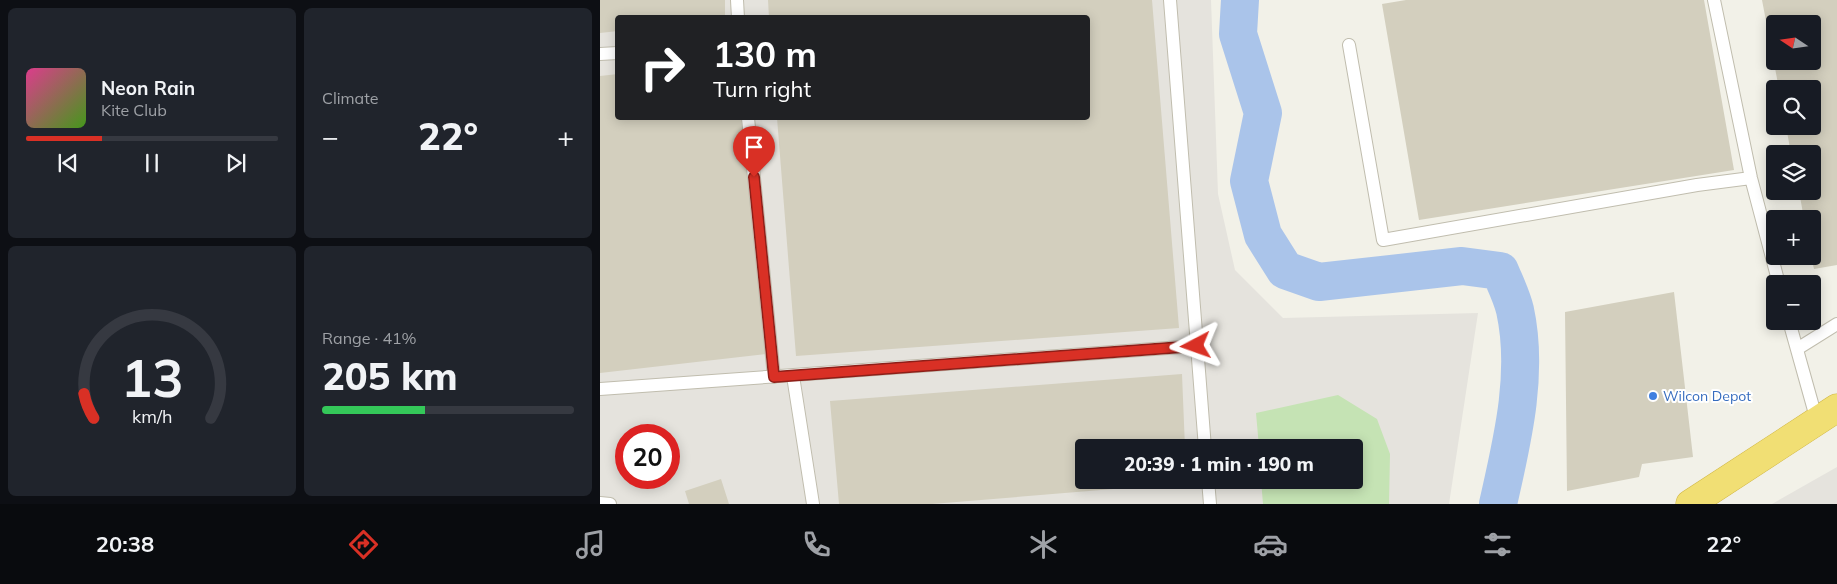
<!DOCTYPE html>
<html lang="en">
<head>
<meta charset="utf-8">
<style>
	:root { --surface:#171b24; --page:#20242c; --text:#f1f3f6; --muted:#9ea1a6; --line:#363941; --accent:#d93025 }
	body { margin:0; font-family:Mulish,sans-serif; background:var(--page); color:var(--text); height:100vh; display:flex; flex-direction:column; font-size:19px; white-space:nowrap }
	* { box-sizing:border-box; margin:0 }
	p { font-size:16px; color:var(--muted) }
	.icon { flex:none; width:28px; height:28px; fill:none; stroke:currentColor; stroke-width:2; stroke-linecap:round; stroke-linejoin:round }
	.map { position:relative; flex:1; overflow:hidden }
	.details { display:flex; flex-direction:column; gap:8px; padding:8px; background:#0d0f14; width:600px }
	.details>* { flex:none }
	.guide { position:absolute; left:15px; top:15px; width:475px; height:105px; border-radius:5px; box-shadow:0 2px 12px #0003; background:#202124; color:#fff; overflow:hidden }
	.needle { width:32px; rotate:283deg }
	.tools { position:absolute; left:1166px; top:15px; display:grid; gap:10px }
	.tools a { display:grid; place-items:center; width:55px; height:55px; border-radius:5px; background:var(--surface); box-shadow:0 2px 12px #0003; font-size:25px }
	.speed { position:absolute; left:15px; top:424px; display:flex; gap:10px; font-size:25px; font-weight:700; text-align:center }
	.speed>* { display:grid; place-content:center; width:65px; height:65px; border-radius:50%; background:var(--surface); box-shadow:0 2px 12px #0003; line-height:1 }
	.speed .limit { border:8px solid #d22; background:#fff; color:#111 }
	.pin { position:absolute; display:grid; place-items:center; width:42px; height:42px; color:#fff; margin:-51px -21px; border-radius:50% 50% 50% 0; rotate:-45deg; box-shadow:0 0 5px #0007 }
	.pin .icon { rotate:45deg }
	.me { position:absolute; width:55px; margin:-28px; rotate:266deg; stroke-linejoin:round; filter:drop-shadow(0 0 4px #0008) }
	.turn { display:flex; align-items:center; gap:18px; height:105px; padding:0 15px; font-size:22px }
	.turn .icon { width:65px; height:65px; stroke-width:2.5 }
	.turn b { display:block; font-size:35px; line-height:42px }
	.big { font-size:38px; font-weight:800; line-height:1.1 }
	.details .tile { flex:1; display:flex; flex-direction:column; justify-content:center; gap:8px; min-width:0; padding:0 18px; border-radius:8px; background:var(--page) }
	.details .dial { align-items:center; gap:0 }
	.dial svg { height:130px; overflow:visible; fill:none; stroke:var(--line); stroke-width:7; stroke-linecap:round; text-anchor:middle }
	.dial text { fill:var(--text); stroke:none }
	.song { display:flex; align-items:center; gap:15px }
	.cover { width:60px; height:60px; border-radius:8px; background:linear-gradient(135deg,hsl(330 70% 55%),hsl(100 70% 35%)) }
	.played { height:5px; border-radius:2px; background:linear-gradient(90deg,var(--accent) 30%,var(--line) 30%) }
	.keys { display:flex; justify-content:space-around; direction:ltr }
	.heat { display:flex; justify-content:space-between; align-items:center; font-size:28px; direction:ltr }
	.charge { height:8px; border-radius:4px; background:linear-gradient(90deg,#34c759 41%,var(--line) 0) }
	.details .tiles { flex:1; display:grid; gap:8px; grid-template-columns:repeat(2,1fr) }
	.trip { position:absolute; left:475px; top:439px; width:288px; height:50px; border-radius:5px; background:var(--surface); box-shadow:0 2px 12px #0003; font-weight:800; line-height:50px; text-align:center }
	.dock { display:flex; height:80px; justify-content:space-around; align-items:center; background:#090b0e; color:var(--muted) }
	.dock .icon { width:35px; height:35px }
	.dock .current { color:var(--accent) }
	.dock b { font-size:22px; color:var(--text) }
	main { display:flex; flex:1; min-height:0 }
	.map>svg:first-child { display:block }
</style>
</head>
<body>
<main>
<section class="details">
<div class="tiles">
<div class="tile">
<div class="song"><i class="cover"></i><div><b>Neon Rain</b><p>Kite Club</p></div></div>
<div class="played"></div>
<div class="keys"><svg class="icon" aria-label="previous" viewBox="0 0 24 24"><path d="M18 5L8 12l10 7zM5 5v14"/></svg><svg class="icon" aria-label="pause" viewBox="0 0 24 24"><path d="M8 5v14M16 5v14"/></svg><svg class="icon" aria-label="next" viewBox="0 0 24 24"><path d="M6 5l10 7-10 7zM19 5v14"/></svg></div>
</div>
<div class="tile"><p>Climate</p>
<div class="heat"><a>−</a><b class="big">22°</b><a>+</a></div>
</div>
<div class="tile dial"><svg viewBox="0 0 100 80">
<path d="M14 69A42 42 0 1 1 86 69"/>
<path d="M14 69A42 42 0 0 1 8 54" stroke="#d93025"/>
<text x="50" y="56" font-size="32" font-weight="700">13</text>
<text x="50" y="72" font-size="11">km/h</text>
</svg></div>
<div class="tile"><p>Range · 41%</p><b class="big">205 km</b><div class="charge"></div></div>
</div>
</section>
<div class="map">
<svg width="1237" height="504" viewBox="0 0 1237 504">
	<rect width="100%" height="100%" fill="#f2f1e8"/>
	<path fill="#e5e3dd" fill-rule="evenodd" d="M0 0H611L618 194 635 270 683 318 878 313 849 504H0ZM18 18H488V118H18ZM26 435H69V478H26ZM484 448H754V480H484Z
		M1237 467V504H1172Z"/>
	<path fill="#c5e3b4" d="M738 395 777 419 790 454 789 504H663L661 480H754V448L659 447 656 413Z"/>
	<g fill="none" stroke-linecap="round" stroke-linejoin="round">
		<path stroke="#aac4ea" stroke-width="38" d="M640 0 638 34 663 113 649 181 663 235 685 270 719 282 862 266 900 271C905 283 912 297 915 310 929 374 912 442 898 504"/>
	</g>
	<path fill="#d3cfbe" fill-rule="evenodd" d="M0 0H125V18H18V31L0 33Z
		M168 0H552L579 328 196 356 177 118H488V18H169Z
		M806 0H1104L1134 170 819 220 782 4Z
		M1162 0H1237V265L1214 269 1211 256 1212 219H1204L1199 191H1212V154H1191L1186 126H1212V89H1179ZM1175 24H1212V61H1175Z
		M18 74V118H141L166 354 0 373V76Z
		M1074 292 1093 457 1042 464 1039 477 967 491 965 312Z
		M582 374 585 448H484V480H586V483L332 504H239L230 401Z
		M121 479 129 504H89L85 491Z"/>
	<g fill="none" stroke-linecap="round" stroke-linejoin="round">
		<g stroke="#c0bdae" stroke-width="14">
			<path id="lane" d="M137 0 138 18
				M570 0 605 448
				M1114 0 1151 178 1179 284
				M749 45 783 240 1097 185 1151 178
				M0 54 18 53
				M148 118 174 377
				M1189 321 1217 421
				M1197 349 1237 324
				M193 376 213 504
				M0 389 595 346
				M608 480 610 504
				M0 503 10 504"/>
		</g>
		<g stroke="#d0b645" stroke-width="29">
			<path id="highway" d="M1090 504 1237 408"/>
		</g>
		<use href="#lane" stroke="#fff" stroke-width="12"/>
		<use href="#highway" stroke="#f1df74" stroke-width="28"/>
	</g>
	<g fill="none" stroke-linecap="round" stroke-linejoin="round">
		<g stroke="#8d1f18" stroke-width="12">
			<path id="route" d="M154 177 174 377 596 346"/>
		</g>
		<use href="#route" stroke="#d93025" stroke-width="9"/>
	</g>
	<circle fill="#3f7fe0" stroke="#fff" stroke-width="2" cx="1053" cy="396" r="5"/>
	<g text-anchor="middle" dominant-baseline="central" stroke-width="4" stroke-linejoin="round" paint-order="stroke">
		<g font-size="14" fill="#366cbe" stroke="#fff" text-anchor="start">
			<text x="1063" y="396">Wilcon Depot</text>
		</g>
	</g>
</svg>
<div class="tools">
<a><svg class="needle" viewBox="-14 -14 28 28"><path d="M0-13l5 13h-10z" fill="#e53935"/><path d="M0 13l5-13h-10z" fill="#9ea1a6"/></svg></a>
<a><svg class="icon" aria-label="search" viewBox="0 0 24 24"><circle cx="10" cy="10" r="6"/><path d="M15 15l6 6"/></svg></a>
<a><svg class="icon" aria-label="layers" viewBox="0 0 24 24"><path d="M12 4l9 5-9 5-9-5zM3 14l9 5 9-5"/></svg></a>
<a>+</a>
<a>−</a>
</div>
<div class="speed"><div class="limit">20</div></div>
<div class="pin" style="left:154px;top:177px;background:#d93025"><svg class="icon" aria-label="arrive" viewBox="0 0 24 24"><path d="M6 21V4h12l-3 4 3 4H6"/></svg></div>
<svg class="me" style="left:596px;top:346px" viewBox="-20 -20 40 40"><path d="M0-17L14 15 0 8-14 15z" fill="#d93025" stroke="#fff" stroke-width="4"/></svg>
<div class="trip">20:39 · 1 min · 190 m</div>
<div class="guide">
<div class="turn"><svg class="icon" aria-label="right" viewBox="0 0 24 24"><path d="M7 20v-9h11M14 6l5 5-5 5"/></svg><div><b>130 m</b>Turn right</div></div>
</div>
</div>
</main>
<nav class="dock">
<b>20:38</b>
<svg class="icon current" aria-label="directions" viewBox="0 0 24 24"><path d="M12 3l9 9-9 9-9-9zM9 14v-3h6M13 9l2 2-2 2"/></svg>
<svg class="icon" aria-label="music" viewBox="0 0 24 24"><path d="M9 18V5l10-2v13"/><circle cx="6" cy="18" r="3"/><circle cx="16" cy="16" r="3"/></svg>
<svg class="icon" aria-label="phone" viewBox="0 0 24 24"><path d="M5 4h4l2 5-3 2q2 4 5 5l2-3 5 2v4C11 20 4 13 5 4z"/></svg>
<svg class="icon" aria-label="climate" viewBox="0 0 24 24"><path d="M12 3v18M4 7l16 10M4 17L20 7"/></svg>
<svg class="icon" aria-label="car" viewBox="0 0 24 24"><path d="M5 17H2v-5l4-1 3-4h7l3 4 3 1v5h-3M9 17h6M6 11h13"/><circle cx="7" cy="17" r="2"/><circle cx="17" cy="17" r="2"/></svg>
<svg class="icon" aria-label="filters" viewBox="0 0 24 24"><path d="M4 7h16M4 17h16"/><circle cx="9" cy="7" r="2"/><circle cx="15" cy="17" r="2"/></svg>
<b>22°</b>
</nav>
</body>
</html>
